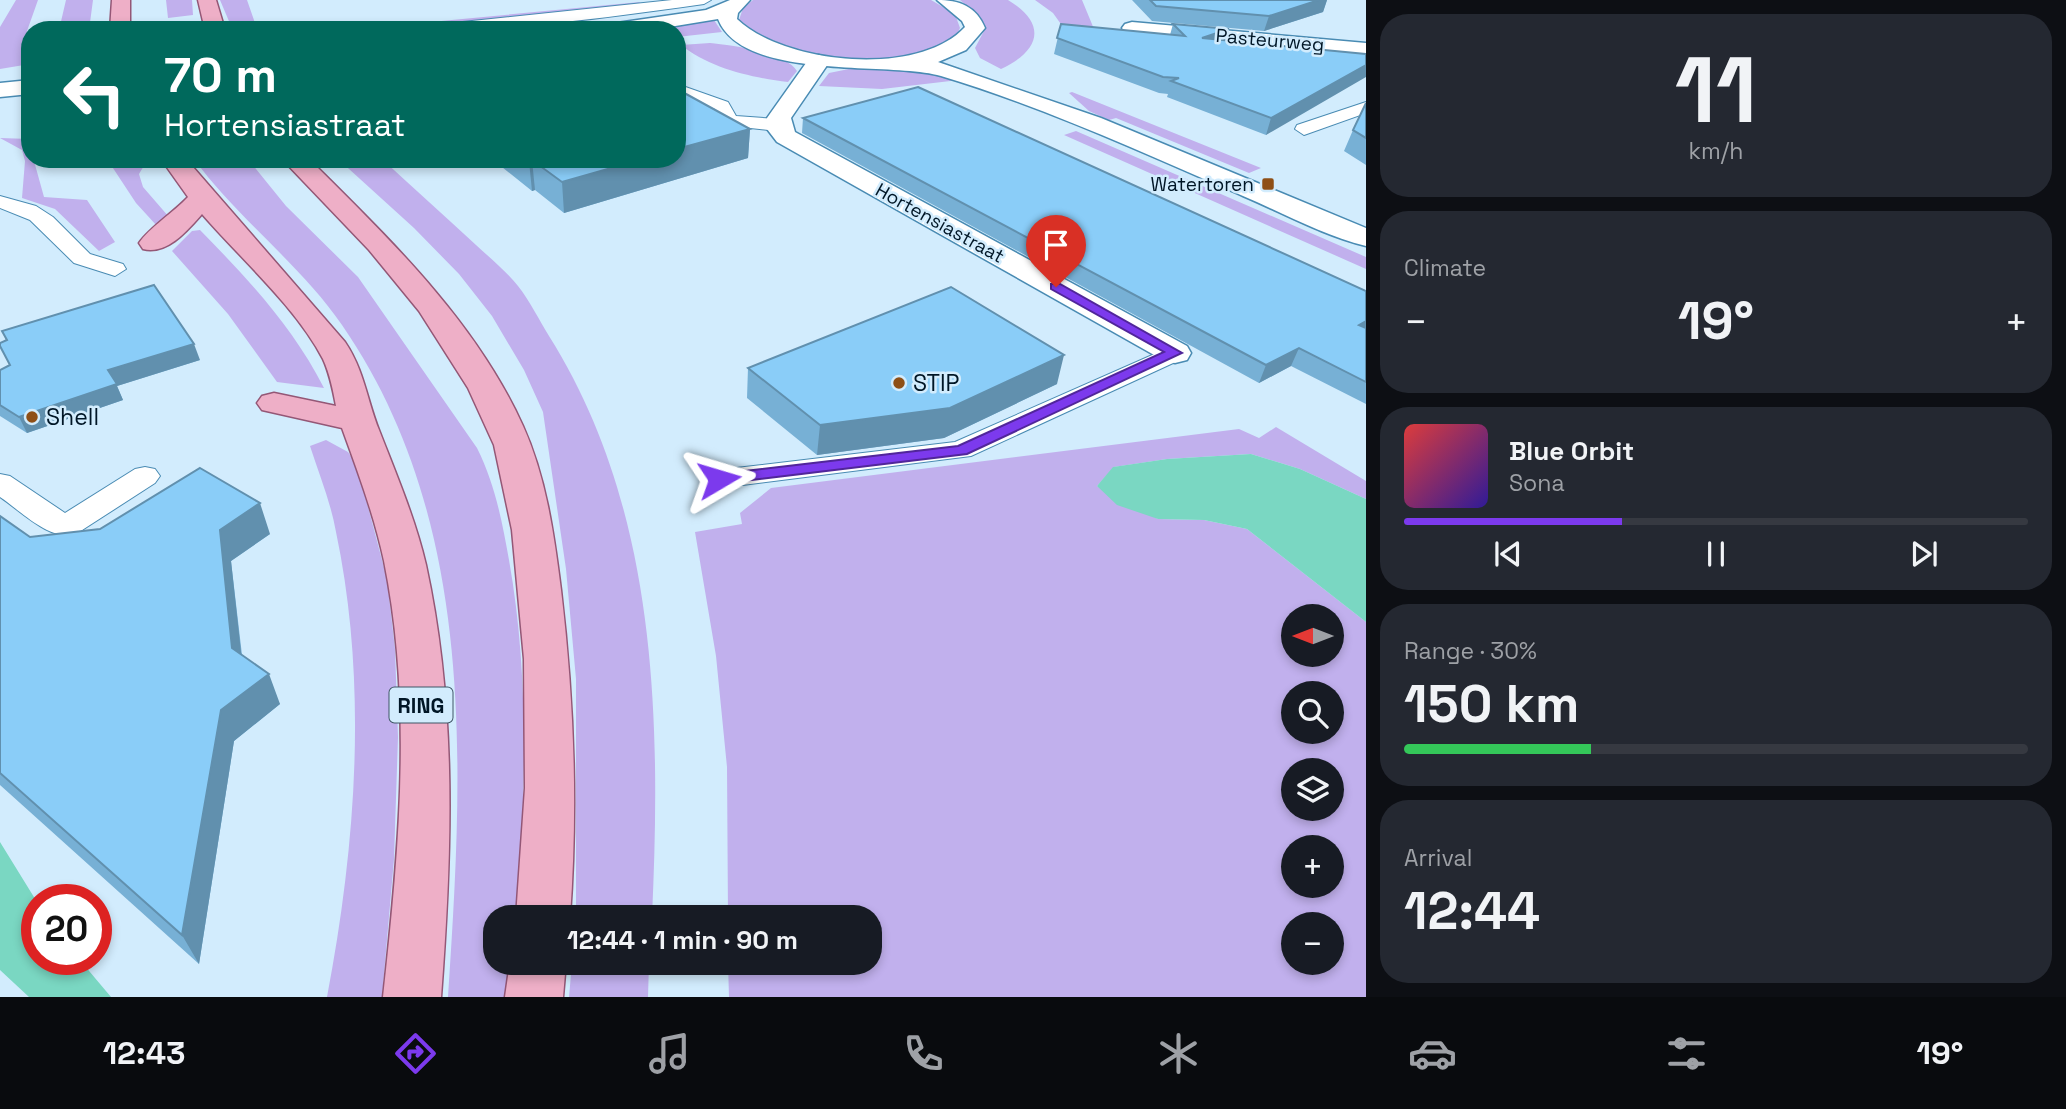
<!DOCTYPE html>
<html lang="en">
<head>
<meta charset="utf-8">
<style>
	:root { --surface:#171b24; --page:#242831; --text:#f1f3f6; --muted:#9ea1a6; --line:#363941; --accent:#7c3aed }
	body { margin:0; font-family:"Space Grotesk",sans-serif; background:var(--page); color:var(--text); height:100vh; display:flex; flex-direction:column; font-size:26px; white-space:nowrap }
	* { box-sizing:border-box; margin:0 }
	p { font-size:23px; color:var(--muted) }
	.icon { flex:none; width:38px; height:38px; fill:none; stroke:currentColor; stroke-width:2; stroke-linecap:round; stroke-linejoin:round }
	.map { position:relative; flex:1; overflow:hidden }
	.sheet { display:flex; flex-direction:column; gap:14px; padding:14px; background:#0d0f14; width:700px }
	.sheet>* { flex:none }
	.guide { position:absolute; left:21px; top:21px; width:665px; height:147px; border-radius:28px; box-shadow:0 4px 10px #0003; background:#00695c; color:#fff; overflow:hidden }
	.needle { width:46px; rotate:270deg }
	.fabs { position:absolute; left:1281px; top:604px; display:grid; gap:14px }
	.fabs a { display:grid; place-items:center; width:63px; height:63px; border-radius:50%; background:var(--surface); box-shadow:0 4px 10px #0003; font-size:35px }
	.speed { position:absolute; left:21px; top:884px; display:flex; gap:14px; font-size:35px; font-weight:700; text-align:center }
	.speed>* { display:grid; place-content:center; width:91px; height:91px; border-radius:50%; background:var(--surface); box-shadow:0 4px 10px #0003; line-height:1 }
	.speed .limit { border:10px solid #d22; background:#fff; color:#111 }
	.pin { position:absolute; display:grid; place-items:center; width:60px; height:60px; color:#fff; margin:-72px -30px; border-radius:50% 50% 50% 0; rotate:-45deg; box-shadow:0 0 7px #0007 }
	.pin .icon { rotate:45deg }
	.me { position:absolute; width:77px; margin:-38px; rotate:83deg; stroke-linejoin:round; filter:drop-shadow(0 0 5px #0008) }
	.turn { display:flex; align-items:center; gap:24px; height:147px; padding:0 28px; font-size:32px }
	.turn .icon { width:91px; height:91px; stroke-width:2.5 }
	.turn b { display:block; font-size:49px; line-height:60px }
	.big { font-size:52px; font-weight:600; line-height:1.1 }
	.sheet .widget { flex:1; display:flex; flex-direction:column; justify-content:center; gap:10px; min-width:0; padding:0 24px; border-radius:28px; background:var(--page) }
	.sheet .dial { align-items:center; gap:0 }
	.dial b { font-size:91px; line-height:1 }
	.song { display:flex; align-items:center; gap:21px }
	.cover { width:84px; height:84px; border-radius:10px; background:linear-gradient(135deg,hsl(0 70% 55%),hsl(250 70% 35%)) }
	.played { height:7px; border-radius:4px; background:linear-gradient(90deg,var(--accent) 35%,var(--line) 35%) }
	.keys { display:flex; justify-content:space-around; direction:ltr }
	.heat { display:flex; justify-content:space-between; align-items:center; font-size:38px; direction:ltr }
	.charge { height:10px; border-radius:5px; background:linear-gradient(90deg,#34c759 30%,var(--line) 0) }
	.trip { position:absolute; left:483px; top:905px; width:399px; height:70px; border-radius:28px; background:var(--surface); box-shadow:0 4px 10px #0003; font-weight:600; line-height:70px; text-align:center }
	.menu { display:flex; height:112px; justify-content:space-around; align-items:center; background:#090b0e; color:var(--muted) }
	.menu .icon { width:49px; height:49px }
	.menu .selected { color:var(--accent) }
	.menu b { font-size:32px; color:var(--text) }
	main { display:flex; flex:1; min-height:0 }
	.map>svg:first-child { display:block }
</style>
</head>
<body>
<main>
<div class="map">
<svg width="1366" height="997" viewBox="0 0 1366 997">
	<rect width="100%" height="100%" fill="#d2ecfd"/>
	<path fill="#c1b0ed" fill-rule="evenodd" d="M16 0H38L27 31 24 65 0 69V27Z
		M66 0H93L89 30H59Z
		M166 0H192L193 15 168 18Z
		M220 0H247L255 23 231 26Z
		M753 0H931L955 14 960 28C944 72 810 60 774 46 762 41 750 28 739 20L743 8Z
		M960 0H1008C1048 24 1040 51 1001 69L980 58 975 48 984 31 983 21Z
		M1035 0H1082L1094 29 1063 27 1053 13Z
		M640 2 635 8 608 10 401 30H346Z
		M714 20 722 32 677 37V30H671L668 24Z
		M710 43C730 45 786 52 797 71L788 82C753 78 709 68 681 45Z
		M854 68H908L959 80 882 89 819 86 829 73Z
		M1072 92 1261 168 1249 173 1116 118 1109 120 1089 111 1069 93Z
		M1076 131 1366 257V269L1064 135Z
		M0 138 30 139V159H66L67 163 34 161 44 197 87 200 115 242 99 251 55 209 22 198 25 161 22 150Z
		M107 159H148L139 174 143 187 169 217 157 226 136 203Z
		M194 159H248L286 206 358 277 477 448C495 484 502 521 509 560 530 678 525 798 517 917H495V962L512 963 508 997H448C463 770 478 522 342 325 300 264 238 219 194 159Z
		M338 159H382C413 188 445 216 476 245 490 258 506 271 518 286 530 301 539 320 549 336 658 509 661 719 652 917H576V679L566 569 543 412 524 370 492 316 459 274 414 228Z
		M200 230C248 279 293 327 324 388L277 382 228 314 172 251 192 231Z
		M1276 427 1366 481V499L1300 469 1251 454 1167 459 1114 467 1097 486 1158 519 1204 520 1247 529 1366 622V997H729L728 963 870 962V917H728L727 767 716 656 695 532 742 524 740 513 771 488 1239 429 1259 438ZM1293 616H1332V654H1293ZM1293 693H1332V732H1293ZM1293 770H1332V808H1293ZM1293 847H1332V886H1293ZM1293 924H1332V962H1293Z
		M326 440 348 452 357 465 387 579 395 649 398 737 394 859 382 997H327C356 845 368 684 336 532 331 503 319 474 310 446Z
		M572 963H649L648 997H569Z"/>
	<path fill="#7ad7c2" d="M1251 454 1300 469 1366 499V622L1247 529 1204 520 1158 519 1117 505 1097 486 1113 467 1167 459Z
		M0 842 37 902V959H79L111 997H29L0 970Z"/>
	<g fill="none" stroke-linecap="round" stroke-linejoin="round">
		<g stroke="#498bb3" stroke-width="2">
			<path id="service" d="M672 0H711L704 4C612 17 519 30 426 30L434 25Z
				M677 84 728 102 736 116 777 119 786 125 777 131 723 125 715 109 677 95Z
				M1366 102V113L1304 135 1295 129 1297 125Z
				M0 196 36 206 53 217 90 254 123 264 126 269 115 276 74 263 30 220 0 208Z
				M1175 345 1184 348 1188 353 1184 358 971 456 719 488 709 486 704 479 709 472 719 470 955 442Z
				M145 467 155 469 160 476 155 483 76 534C50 542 21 511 0 497V474L10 476 65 513 135 469Z"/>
		</g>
		<g stroke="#498bb3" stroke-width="3">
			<path id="minor" d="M1132 22 1366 43V55L1125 32 1122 28 1125 24Z
				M819 55 830 61 791 118 795 132 1187 346 1191 353 1187 360 1175 363 1163 360 777 142 767 129V118L811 56Z"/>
		</g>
		<g stroke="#498bb3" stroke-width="3">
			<path id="secondary" d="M730 0H750L738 13 737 19C784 64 918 78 965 27L962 21 937 0C959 0 976 6 985 28L966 50 938 62 1101 118 1366 228V246C1324 236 1283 213 1243 196 1144 153 1044 107 941 76 889 61 743 82 718 19L651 30H600L610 24 706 10Z
				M30 80V94L0 97V83Z"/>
		</g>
		<g stroke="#945776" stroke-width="3">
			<path id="primary" d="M112 0H130V30H110Z
				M198 0H216L225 30H205Z
				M161 159H186L345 342C364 370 367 400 379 430 396 474 415 518 426 565 457 707 452 853 441 997H383C399 853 413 704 384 561 374 515 358 472 342 428L262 410 257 403 262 396 274 393 336 406C333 390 330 374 323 359 296 307 240 258 202 214 187 231 167 255 143 249L139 243C149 228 174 212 188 197Z
				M282 159H309C389 239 475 320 523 426 546 477 554 534 561 590 574 699 578 807 570 917H516L525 788 524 659 512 530 494 445 468 388 419 311 369 250Z
				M510 962H566L563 997H505Z"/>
		</g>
		<use href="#service" fill="#fff" fill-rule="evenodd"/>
		<use href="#minor" fill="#fff" fill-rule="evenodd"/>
		<use href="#secondary" fill="#fff" fill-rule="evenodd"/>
		<use href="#primary" fill="#eeafc7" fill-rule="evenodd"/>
	</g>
	<path fill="#77b0d5" d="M1132 0H1327L1323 12 1264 31 1152 21Z
		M1061 24 1170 35 1173 24 1226 40 1366 54 1266 135 1167 97 1168 94 1159 93 1054 54Z
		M1366 103V165L1344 151 1353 130Z
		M803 118 1366 291V404L1291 366 1259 383 802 133Z
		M750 129 748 158 564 213 535 190 532 191 492 159H677Z
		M2 331 200 360 117 386 123 400 27 433 0 416V370L9 365 6 340Z
		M748 368 1057 384 944 438 817 455 747 398Z
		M0 516 30 537 270 534 231 561 242 655 280 704 234 741 199 964 0 785Z"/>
	<path fill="#6190ae" d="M1319 0H1327L1323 12 1264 31 1269 16Z
		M1229 29 1225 44 1202 38Z
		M1366 65V77L1266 135 1271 118Z
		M750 129 748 158 564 213 562 182 643 159H677V149Z
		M532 160 535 190 532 191 529 161Z
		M1366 321V335L1359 325Z
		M194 344 200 360 117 386 123 400 27 433 19 417 108 370Z
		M1299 348 1291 366 1259 383 1266 365Z
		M1064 355 1057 384 944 438 817 455 820 425Z
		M260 503 270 534 231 561 244 679 232 648 220 530Z
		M269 674 280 704 234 741 199 964 182 935 221 710Z"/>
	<path fill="#8acdf8" stroke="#6190ae" stroke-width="2" d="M1150 0H1319L1269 16 1156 6Z
		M1061 24 1185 36 1173 24 1229 29 1202 38 1366 54V65L1271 118 1171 81 1179 78 1163 77 1057 38Z
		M918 87 1366 291V321L1359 325 1366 328V382L1299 348 1266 365 803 118Z
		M677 89 750 129 677 149Z
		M1366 103V138L1353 130Z
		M527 159H643L562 182 532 160 529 161Z
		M154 285 194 344 108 370 117 384 19 417 0 405V370L10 365 0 346V343L7 340 2 331Z
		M951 287 1064 355 950 408 820 425 748 368Z
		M200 468 260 503 220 530 232 648 269 674 221 710 182 935 0 773V516L30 537 100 529Z"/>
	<path fill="#7c3aed" stroke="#51269a" stroke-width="2" d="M1051 284H1060L1182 353 967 454 719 484 711 479 719 474 958 446 1164 352 1051 289Z"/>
	<g fill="#8e4f16" stroke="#d2ecfd" stroke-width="2.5">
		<rect x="1261" y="177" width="14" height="14" rx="3.5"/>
		<circle cx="899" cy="383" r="7"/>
		<circle cx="32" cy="417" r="7"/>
	</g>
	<g text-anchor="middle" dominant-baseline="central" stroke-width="5" stroke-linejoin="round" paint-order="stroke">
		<g font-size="19" fill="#001626" stroke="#d2ecfd">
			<text transform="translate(1270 40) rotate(5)">Pasteurweg</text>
			<text transform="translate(940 223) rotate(29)">Hortensiastraat</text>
		</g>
		<g font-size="19" fill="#001626" stroke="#d2ecfd" text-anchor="end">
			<text x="1254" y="184">Watertoren</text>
		</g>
		<rect fill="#d2ecfd" stroke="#3f5666" stroke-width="2" x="389.5" y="687.5" width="63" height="35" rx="5"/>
		<g font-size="21" font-weight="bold" fill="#001626">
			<text x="421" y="705">RING</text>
		</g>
		<g font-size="23" fill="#001626" stroke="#d2ecfd" text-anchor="start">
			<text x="913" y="383">STIP</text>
			<text x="46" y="417">Shell</text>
		</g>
	</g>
</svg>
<div class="fabs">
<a><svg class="needle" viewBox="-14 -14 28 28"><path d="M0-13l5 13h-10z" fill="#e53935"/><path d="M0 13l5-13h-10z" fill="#9ea1a6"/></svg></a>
<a><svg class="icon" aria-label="search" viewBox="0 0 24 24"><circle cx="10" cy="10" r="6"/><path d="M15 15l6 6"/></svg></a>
<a><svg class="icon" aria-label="layers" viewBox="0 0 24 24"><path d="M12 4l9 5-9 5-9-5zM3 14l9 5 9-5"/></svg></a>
<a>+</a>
<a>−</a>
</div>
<div class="speed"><div class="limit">20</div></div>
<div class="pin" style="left:1056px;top:287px;background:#d93025"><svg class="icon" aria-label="arrive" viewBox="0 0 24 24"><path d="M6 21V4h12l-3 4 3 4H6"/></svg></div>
<svg class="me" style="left:719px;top:479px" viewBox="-20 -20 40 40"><path d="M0-17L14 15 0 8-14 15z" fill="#7c3aed" stroke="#fff" stroke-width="4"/></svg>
<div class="trip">12:44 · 1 min · 90 m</div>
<div class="guide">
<div class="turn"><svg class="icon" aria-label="left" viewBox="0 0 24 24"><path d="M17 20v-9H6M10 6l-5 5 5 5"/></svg><div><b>70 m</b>Hortensiastraat</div></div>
</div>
</div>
<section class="sheet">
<div class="widget dial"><b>11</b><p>km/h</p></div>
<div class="widget"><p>Climate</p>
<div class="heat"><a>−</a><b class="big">19°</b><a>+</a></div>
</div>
<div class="widget">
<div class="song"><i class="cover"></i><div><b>Blue Orbit</b><p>Sona</p></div></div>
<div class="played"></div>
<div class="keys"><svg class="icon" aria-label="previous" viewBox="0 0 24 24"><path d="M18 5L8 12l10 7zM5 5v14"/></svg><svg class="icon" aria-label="pause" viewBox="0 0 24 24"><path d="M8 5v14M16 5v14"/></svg><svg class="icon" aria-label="next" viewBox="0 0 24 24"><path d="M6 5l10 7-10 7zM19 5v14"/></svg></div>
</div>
<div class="widget"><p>Range · 30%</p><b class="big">150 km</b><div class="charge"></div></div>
<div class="widget"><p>Arrival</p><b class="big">12:44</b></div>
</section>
</main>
<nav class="menu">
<b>12:43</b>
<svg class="icon selected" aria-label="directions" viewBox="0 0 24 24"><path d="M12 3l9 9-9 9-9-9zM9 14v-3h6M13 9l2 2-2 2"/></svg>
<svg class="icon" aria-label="music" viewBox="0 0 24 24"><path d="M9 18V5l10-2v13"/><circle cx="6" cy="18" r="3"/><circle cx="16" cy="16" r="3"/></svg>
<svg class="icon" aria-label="phone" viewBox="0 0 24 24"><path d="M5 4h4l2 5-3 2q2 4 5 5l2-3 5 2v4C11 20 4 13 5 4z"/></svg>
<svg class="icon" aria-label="climate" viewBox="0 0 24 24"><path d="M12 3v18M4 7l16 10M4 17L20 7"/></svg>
<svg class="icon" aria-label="car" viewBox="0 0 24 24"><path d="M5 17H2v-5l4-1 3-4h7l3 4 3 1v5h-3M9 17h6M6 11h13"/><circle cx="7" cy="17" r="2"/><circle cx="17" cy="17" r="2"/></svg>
<svg class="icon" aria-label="filters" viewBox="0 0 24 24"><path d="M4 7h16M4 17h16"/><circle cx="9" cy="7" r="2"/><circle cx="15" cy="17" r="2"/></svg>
<b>19°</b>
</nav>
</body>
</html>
